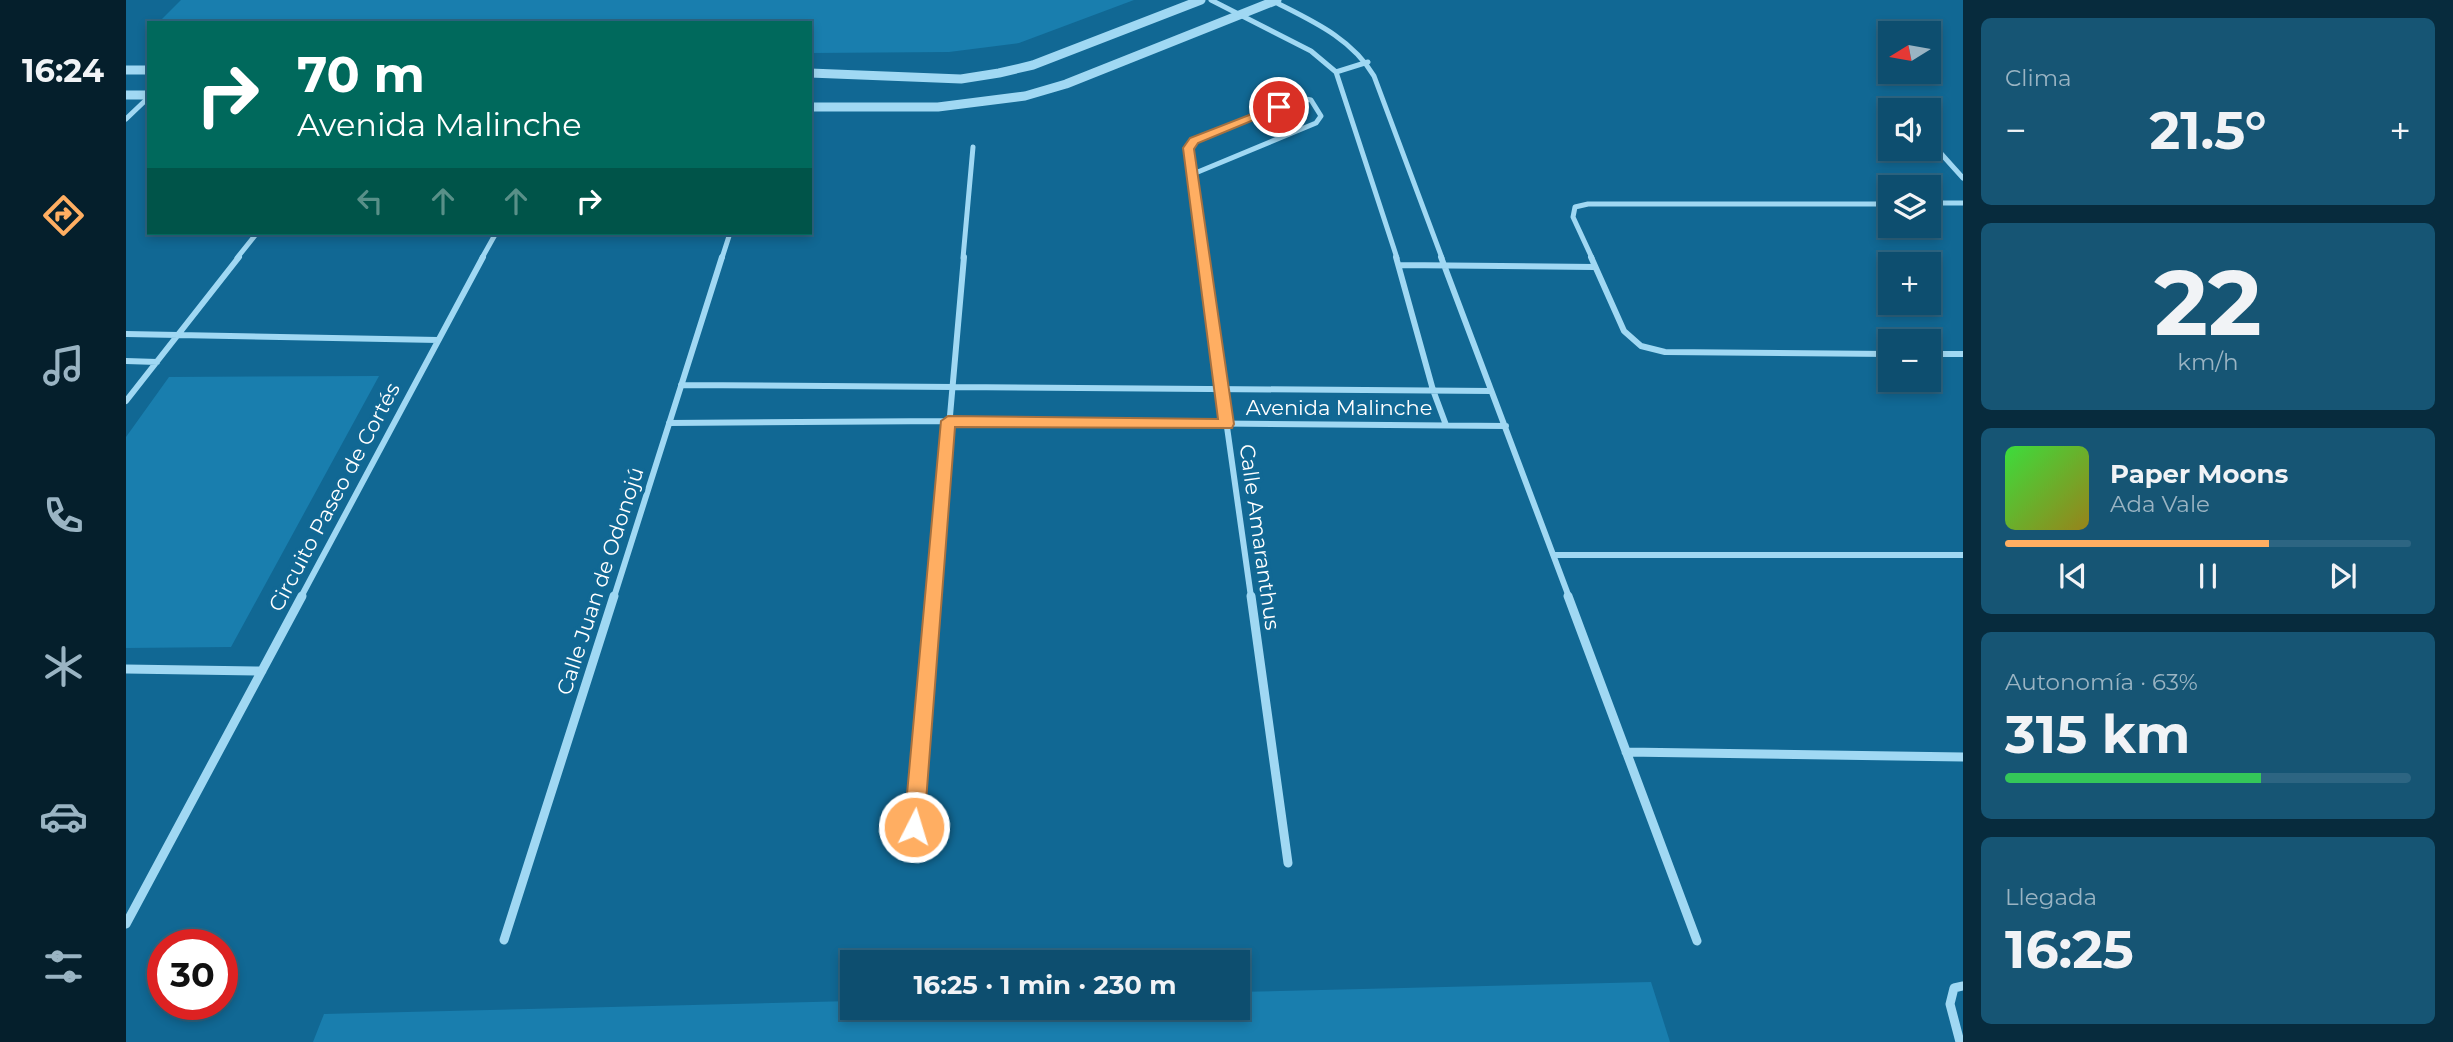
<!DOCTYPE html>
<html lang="es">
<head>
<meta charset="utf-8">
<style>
	:root { --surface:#0d4e6f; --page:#165574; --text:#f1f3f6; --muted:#9ab4c3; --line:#2d6582; --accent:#ffae62 }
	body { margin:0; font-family:Montserrat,sans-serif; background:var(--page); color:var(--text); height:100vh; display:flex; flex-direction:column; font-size:26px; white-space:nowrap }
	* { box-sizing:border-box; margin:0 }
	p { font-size:23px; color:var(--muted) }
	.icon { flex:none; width:38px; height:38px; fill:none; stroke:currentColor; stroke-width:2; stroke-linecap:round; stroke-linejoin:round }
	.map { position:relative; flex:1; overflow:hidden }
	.panel { display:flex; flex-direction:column; gap:18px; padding:18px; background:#072b3d; width:490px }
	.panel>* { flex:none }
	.top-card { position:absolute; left:21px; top:21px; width:665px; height:214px; border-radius:0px; box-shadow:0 4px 10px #0003,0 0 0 2px var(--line); background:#00695c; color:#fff; overflow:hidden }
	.needle { width:46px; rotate:259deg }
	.tools { position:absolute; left:1752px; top:21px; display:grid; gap:14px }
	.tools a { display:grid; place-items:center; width:63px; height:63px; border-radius:0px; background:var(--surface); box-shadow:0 4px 10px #0003,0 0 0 2px var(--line); font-size:35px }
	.speed { position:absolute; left:21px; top:929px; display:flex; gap:14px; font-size:35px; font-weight:700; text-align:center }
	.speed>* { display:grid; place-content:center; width:91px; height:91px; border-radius:50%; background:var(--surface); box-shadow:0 4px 10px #0003,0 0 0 2px var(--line); line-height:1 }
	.speed .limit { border:10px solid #d22; background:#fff; color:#111 }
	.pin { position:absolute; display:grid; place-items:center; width:60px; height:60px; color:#fff; margin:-30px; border:4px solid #fff; border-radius:50%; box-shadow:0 2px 7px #0007 }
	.me { position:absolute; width:77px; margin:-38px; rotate:5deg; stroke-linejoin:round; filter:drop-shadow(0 0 5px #0008) }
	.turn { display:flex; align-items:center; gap:24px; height:147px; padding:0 35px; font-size:32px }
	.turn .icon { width:91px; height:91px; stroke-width:2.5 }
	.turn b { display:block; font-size:49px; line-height:60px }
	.lanes { display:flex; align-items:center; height:66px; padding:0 35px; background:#0003; justify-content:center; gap:35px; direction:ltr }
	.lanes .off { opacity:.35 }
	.big { font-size:52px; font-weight:700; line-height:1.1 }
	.panel .tile { flex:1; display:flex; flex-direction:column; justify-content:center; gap:10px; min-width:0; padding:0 24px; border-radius:10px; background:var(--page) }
	.panel .dial { align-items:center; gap:0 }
	.dial b { font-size:91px; line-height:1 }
	.song { display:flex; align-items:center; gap:21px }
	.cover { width:84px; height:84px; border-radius:10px; background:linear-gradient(135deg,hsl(120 70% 55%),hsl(50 70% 35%)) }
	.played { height:7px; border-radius:4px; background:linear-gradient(90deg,var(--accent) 65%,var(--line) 65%) }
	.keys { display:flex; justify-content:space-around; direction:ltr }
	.heat { display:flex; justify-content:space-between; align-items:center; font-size:38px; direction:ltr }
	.charge { height:10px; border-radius:5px; background:linear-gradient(90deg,#34c759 63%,var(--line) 0) }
	.trip { position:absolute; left:714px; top:950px; width:410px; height:70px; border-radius:0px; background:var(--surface); box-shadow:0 4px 10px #0003,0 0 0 2px var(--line); font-weight:700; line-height:70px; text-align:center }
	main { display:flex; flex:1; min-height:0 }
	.dock { display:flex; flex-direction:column; width:126px; justify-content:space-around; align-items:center; background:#051f2c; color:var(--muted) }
	.dock .icon { width:49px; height:49px }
	.dock .selected { color:var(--accent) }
	.dock b { font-size:32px; color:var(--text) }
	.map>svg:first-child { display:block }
</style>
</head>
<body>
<main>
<nav class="dock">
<b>16:24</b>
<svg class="icon selected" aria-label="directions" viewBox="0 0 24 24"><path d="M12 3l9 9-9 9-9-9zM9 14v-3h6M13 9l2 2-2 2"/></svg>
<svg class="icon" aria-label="music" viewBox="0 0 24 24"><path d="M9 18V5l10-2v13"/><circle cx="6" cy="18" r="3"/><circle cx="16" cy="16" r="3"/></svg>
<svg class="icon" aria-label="phone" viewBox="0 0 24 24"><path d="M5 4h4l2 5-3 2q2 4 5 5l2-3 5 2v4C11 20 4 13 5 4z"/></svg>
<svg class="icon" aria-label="climate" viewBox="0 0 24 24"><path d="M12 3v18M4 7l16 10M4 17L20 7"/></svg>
<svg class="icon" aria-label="car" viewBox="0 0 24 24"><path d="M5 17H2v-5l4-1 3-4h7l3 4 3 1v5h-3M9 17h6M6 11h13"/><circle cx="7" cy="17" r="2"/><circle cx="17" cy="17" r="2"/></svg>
<svg class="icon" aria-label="filters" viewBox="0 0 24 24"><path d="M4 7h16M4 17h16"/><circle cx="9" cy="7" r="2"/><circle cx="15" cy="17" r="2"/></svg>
</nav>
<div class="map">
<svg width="1837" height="1042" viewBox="0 0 1837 1042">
	<rect width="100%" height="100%" fill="#116894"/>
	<path fill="#197eae" d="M55 0H1008L893 43 823 52 684 53V23H32Z
		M253 376 105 647 0 648V437L43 377Z
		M1525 982 1544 1042H187L198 1014 726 1001V1008H1111V992Z"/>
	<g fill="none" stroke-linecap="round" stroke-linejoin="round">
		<path stroke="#a0d8f3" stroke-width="5" d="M1085 0 1185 51 1210 72 1271 258
			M1145 0C1184 20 1225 37 1248 76L1316 258
			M1210 72 1242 62
			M0 119 23 97
			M1810 148 1837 178
			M1067 174 1190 123 1195 116 1185 100 1174 98 1068 141 1062 148 1077 258
			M1802 203H1837
			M111 258 131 233
			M356 258 370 233
			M596 258 604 233
			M837 258 847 147
			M1466 258 1447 217 1449 207 1462 204H1764"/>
		<path stroke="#a0d8f3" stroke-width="6" d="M1077 257 1125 597
			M1270 257 1307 390 1320 425
			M1315 257 1443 597
			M1465 257 1498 331 1515 346 1539 352 1764 354
			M1273 265 1468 267
			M0 334 312 340
			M1802 354H1837
			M0 361 31 362
			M555 385 1365 391
			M0 401 113 257
			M543 423 822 421 1380 426
			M1428 555H1837
			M175 597 357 257
			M488 597 596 257
			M808 597 838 257"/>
		<path stroke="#a0d8f3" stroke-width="9" d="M1125 596 1162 863
			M1442 596 1571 941
			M0 669 136 671
			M1500 752 1837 757
			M786 854 808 596
			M0 924 176 596
			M378 940 488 596
			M1834 1042 1824 1004 1828 988 1837 986"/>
		<path stroke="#a0d8f3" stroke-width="9" d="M0 70H23
			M684 73 835 79 873 73 907 65 1075 0
			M0 95H23
			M684 107H812L899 96 940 84 1151 0"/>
	</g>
	<path fill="#ffae62" stroke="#a67140" stroke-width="2" d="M1149 105 1159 107 1072 143 1068 149 1108 424 1106 428 829 427 798 827 795 833 788 836 781 833 778 827 815 421 822 416 1092 419 1057 148 1064 138Z"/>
	<g text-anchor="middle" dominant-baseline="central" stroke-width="7" stroke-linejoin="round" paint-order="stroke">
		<g font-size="21" fill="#fff" stroke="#116894">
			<text x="1213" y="407">Avenida Malinche</text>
			<text transform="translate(208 497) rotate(-62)">Circuito Paseo de Cortés</text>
			<text transform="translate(1134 537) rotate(82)">Calle Amaranthus</text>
			<text transform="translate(474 581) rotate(-72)">Calle Juan de Odonojú</text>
		</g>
	</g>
</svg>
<div class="tools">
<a><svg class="needle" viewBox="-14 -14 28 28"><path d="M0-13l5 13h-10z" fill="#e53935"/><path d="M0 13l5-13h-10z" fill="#9ab4c3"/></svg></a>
<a><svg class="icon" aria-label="sound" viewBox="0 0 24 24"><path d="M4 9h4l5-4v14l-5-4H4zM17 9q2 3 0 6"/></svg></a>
<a><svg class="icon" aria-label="layers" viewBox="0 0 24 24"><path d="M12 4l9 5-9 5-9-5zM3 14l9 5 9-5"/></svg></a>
<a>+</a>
<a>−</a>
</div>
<div class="speed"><div class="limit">30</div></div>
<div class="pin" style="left:1153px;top:107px;background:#d93025"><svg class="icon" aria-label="arrive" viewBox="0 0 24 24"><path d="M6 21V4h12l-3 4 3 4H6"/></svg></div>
<svg class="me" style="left:788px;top:827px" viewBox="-20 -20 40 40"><circle r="17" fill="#ffae62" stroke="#fff" stroke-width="3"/><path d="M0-11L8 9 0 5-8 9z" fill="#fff"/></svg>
<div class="trip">16:25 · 1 min · 230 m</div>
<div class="top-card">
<div class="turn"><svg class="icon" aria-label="right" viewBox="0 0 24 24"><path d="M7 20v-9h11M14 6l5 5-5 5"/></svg><div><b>70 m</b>Avenida Malinche</div></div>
<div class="lanes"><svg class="icon off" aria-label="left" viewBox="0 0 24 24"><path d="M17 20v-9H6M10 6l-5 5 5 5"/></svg><svg class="icon off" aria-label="ahead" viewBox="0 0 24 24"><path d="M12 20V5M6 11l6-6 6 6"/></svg><svg class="icon off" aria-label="ahead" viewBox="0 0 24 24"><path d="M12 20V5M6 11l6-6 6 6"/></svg><svg class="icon" aria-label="right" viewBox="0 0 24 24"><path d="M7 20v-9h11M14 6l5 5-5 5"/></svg></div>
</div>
</div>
<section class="panel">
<div class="tile"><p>Clima</p>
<div class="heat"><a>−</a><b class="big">21.5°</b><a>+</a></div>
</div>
<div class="tile dial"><b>22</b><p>km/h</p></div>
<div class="tile">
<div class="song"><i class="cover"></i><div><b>Paper Moons</b><p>Ada Vale</p></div></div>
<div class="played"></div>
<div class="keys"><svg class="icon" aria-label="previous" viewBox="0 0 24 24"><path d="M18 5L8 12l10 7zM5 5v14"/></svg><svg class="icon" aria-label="pause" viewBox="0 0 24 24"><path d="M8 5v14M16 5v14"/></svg><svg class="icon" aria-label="next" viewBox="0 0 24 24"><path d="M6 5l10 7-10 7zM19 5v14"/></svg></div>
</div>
<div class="tile"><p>Autonomía · 63%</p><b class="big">315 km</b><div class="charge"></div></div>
<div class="tile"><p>Llegada</p><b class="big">16:25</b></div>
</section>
</main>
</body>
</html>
